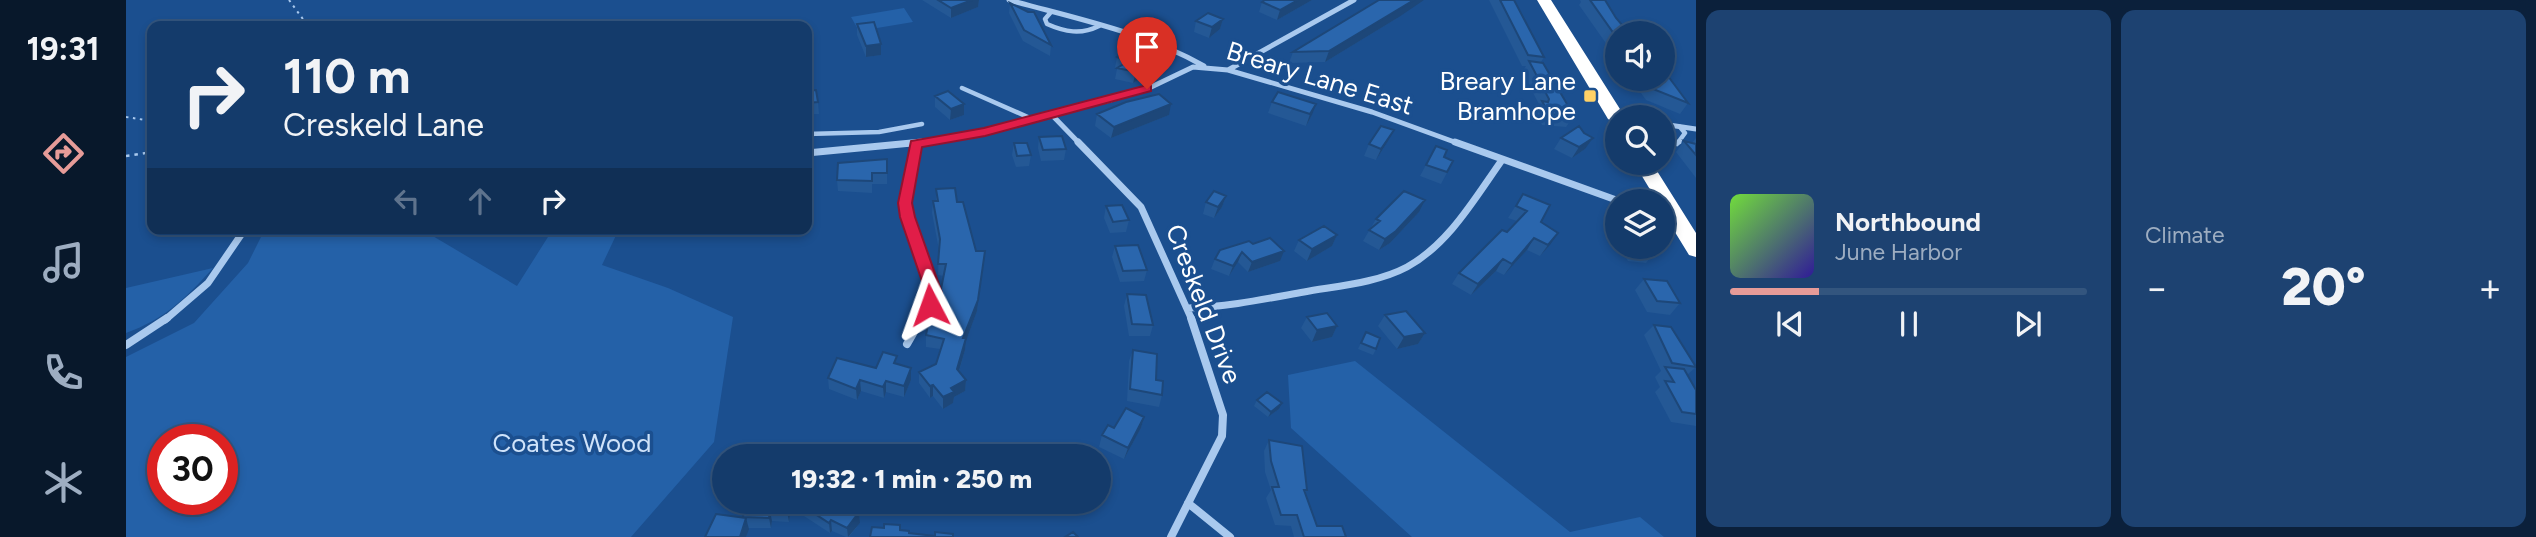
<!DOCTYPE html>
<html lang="en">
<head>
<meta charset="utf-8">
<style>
	:root { --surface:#143b6b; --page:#1d4271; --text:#f1f3f6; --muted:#9dadc1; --line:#33557e; --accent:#e69b98 }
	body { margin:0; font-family:Figtree,sans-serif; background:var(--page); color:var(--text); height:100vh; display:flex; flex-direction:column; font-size:26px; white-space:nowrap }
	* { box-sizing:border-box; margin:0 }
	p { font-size:23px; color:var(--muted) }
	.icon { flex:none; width:38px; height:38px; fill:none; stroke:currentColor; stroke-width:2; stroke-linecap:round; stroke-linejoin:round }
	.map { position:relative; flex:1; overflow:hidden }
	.details { display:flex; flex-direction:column; gap:10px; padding:10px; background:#0b203b; width:840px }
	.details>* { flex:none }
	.guide { position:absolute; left:21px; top:21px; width:665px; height:214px; border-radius:14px; box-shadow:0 4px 10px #0003,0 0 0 2px var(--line); background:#143b6b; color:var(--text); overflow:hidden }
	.buttons { position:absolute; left:1479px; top:21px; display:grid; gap:14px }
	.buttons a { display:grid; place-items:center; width:70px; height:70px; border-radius:50%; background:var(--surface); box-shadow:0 4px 10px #0003,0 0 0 2px var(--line); font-size:35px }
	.speed { position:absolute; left:21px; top:424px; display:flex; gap:14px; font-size:35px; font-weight:700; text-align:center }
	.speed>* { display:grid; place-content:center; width:91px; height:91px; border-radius:50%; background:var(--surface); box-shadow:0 4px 10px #0003,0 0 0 2px var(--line); line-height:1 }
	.speed .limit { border:10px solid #d22; background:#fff; color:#111 }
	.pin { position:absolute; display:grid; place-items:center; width:60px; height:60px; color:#fff; margin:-72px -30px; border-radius:50% 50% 50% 0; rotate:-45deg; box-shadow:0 0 7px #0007 }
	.pin .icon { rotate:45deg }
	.me { position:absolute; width:77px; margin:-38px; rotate:356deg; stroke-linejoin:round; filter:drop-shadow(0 0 5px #0008) }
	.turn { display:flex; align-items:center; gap:24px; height:147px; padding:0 21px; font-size:32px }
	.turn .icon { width:91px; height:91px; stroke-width:2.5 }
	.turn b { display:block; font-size:49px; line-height:60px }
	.lanes { display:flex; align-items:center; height:66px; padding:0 21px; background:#0003; justify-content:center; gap:35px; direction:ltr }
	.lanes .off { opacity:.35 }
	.big { font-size:52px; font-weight:800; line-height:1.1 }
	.details .widget { flex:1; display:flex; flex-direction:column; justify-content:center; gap:10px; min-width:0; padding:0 24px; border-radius:14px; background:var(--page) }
	.song { display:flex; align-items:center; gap:21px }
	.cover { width:84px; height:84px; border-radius:10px; background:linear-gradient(135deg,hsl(100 70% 55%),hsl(250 70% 35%)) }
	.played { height:7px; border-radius:4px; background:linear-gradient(90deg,var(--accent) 25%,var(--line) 25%) }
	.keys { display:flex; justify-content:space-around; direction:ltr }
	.heat { display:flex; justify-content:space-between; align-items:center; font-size:38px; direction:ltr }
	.details .tiles { flex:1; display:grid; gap:10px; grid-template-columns:repeat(2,1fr) }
	.trip { position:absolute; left:586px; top:444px; width:399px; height:70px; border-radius:35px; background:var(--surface); box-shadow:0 4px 10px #0003,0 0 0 2px var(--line); font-weight:800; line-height:70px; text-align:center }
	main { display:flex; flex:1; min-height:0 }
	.dock { display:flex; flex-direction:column; width:126px; justify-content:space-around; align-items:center; background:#08182b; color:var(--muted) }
	.dock .icon { width:49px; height:49px }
	.dock .on { color:var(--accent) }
	.dock b { font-size:32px; color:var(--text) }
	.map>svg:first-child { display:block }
</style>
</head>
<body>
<main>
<nav class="dock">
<b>19:31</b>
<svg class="icon on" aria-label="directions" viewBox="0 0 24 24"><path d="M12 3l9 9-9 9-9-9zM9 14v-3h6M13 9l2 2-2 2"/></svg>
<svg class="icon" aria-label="music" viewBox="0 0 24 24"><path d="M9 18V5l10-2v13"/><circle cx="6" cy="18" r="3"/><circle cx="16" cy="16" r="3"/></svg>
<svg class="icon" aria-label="phone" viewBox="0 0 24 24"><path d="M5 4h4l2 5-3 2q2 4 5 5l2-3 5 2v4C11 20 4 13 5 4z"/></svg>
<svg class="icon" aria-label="climate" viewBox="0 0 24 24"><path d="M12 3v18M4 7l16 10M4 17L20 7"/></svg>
</nav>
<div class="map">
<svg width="1570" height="537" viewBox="0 0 1570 537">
	<rect width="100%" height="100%" fill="#1b4f8f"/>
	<path fill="#2461a8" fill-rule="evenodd" d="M778 8 787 22 733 31 725 17Z
		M139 229H295L391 286 427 229H493L476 265 542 288 607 317 588 442 505 537H0V357L68 323 122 263ZM96 439V499H37V439Z
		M87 268C60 298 39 319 0 333V288Z
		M1229 361 1444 532 1514 517 1538 537H1286L1165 428 1162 375Z"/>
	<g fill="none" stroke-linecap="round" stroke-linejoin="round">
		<path stroke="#a9c9ee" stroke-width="2" stroke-dasharray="2.5 4.5" stroke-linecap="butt" d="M163 0 182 26
			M0 117 26 121"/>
		<path stroke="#a9c9ee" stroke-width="2.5" stroke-dasharray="3.5 5" stroke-linecap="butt" d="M0 156 26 152"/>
		<path stroke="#a9c9ee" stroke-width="4.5" d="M925 12 919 19 921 24C939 32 955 35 973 26
			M836 88 904 118
			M681 134 753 132 796 124
			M1551 144 1559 133 1554 127"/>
		<path stroke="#a9c9ee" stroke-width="5" d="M1536 146 1553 142"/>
		<path stroke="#a9c9ee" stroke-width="5" d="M883 0C948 18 1018 32 1078 66
			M1102 70 1228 0
			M924 113 954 144
			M1536 124 1570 129
			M782 144 833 137 984 100 1021 89 1067 67 1102 70 1246 112 1334 144"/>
		<path stroke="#a9c9ee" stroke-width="7" d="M952 142 1015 207 1066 320
			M1329 142 1493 201
			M790 144 779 203 781 217 808 293 795 320
			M681 153 796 142
			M1062 308C1101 307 1139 299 1178 292 1211 286 1251 283 1281 267 1323 244 1349 198 1376 160
			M39 320 82 283 119 229"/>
		<path stroke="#a9c9ee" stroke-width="8" d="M781 344 796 318
			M0 345 41 318
			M1062 503 1104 537
			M1045 537 1096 436 1097 415 1065 318"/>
		<path fill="#fff" fill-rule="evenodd" d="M1411 0H1425L1499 117H1491V124L1482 119Z
			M1508 163H1526L1570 233V257L1563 255 1536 211V201H1531Z"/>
	</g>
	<path fill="#245895" d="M796 0H853L852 7 825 18Z
		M1186 0 1151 20 1133 12 1136 2Z
		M1363 0H1388L1418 57 1415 62 1448 116 1440 127 1416 125 1410 112 1414 106 1396 72 1400 66H1396Z
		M1454 0H1479L1490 18 1491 59 1453 5 1455 2Z
		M884 3 925 45 924 56 897 41 883 13Z
		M1273 17 1199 62 1163 63 1167 52Z
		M1097 19 1094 29 1083 38 1068 32 1070 21Z
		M731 24 755 44V55L740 57 731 35Z
		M991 57H1036L1034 67 1007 83 989 79 991 69 989 68Z
		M1505 79H1536L1562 103 1554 114 1520 100Z
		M681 91 692 102 693 114H681Z
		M809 96 838 115 824 120 809 107Z
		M1146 102 1186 115 1180 126 1142 113Z
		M971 114 1043 115 985 138 969 126Z
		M1268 130 1262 141 1250 160 1238 156 1243 144Z
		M913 137 940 149 938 160 915 161 912 148Z
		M1435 138 1459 149 1446 158 1428 149Z
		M1570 138V178L1550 152 1558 141 1566 143Z
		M888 143 905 155 903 166 890 167 886 155Z
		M1310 146 1318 157 1327 161 1315 184 1294 176Z
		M761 159V184H746V193L712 191 711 180Z
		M810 189 831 202 850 251 858 262 851 311 840 341 839 350 833 372 840 380 839 391 828 397 827 403 817 409 807 396 804 398 793 383V372L810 364 814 349 800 347V335L811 309 818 276 812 275 813 250 806 213 807 201H810Z
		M1397 194 1415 222 1424 245 1414 256 1401 250 1378 275 1370 271 1345 295 1326 284 1333 273 1381 232 1391 221 1382 218Z
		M1100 196 1096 207 1088 218 1077 214 1080 202Z
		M980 206 1003 220 1000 232 984 233 978 218Z
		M1293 212 1264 243 1253 250 1237 241 1250 219Z
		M1211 235 1206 246 1181 261 1168 251 1173 240Z
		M1127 244 1154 261 1122 272 1112 262 1103 276 1085 269 1089 259Z
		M989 246 1021 270 1018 281 994 282 986 257Z
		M1494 247H1527L1530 251 1520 263 1502 261Z
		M1518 279 1554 303 1544 315 1521 312 1509 290Z
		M1001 294 1027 325 1024 336H1003L998 306Z
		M1259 315 1299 333 1292 344 1271 349 1252 326Z
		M1181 317 1211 326 1206 337 1186 342 1175 328Z
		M1528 325 1570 367 1561 375 1570 390V426L1545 422 1529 392 1534 387 1529 377 1535 371 1518 335Z
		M1240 332 1250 349 1247 355 1232 349Z
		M1007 350 1030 380 1036 395 1033 407 1001 401 1003 361Z
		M771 364 785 380 778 397 760 392 758 398 735 391 731 400 703 389 702 378 750 368Z
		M1131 400 1153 409 1142 417 1128 406Z
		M1018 417 1015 428 998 459 973 447 976 435 988 428Z
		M1143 440 1181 490 1179 493 1191 526 1220 537H1168L1165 526 1149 525 1140 498 1145 490 1139 472 1138 451Z
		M620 502H666L663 522 646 521 645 528H622L620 537H579L617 518Z
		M722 505 733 512 734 523 723 537H720L706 531 704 533 678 516 677 506Z"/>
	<path fill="#1d4779" d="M846 0H853L852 7 825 18V8Z
		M1172 0H1186L1151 20 1154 10Z
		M1288 0H1298L1273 17 1199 62 1203 51Z
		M1097 19 1094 29 1083 38 1086 27Z
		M755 44V55L740 57V46Z
		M1036 57 1034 67 1007 83 1010 72Z
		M838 104V115L824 120 825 109Z
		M1045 104 1043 115 985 138 988 127Z
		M1190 104 1186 115 1180 126 1184 114Z
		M1268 130 1262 141 1250 160 1255 149Z
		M1467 138 1459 149 1446 158 1453 147Z
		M1100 196 1096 207 1088 218 1092 207Z
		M1299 200 1293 212 1264 243 1253 250 1259 239Z
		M1432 233 1424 245 1414 256 1422 245Z
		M1211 235 1206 246 1181 261 1186 249Z
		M1408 238 1401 250 1378 275 1386 264Z
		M859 251 851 311 840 341 839 350 830 381 831 369 837 338Z
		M1158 251 1154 261 1122 272 1126 262Z
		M1116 252 1112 262 1103 276 1107 266Z
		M1377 259 1370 271 1345 295 1352 284Z
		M1211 326 1206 337 1186 342 1191 330Z
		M1299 333 1292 344 1271 349 1278 337Z
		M785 368V380L778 397V386Z
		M734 380 735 391 731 400 730 389Z
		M840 380 839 391 828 397 827 403 817 409V397L825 388Z
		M760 381V392L758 398 757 387Z
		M807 385V396L804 398V386Z
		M1156 403 1153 409 1142 417 1145 412Z
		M1018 417 1015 428 998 459 1002 448Z
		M662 502H666L663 522 661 511Z
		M644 511 646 521 645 528 643 518Z
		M733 512 734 523 722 537 721 528Z
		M620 518 623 529 620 537H614Z
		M705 520 706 531 704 533 703 523Z"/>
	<path fill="#2a66ad" stroke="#1d4779" stroke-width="2" d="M812 0H846L825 8Z
		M1139 0H1172L1154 10 1136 2Z
		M1253 0H1288L1203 51 1167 52Z
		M1374 0H1388L1418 57 1402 55Z
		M1464 0H1479L1490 18 1503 33H1491V38Z
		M884 3 902 12H908L925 45 898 30Z
		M1082 13 1097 19 1086 27 1070 21Z
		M748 22 755 44 740 46 731 24Z
		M1013 45 1036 57 1010 72 991 68 1001 62 991 57Z
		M1403 61 1417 63 1448 116 1423 114 1416 101 1422 102 1423 99Z
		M1536 68 1562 103 1527 89 1520 79H1536Z
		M690 90 692 102 681 103V91Z
		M822 91 838 104 825 109 809 96Z
		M1152 92 1190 104 1184 114 1146 102Z
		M1033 94 1045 104 988 127 971 114 1000 102Z
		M1255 126 1268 130 1255 149 1243 144Z
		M1453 126 1458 133 1467 138 1453 147 1435 138Z
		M936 136 940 149 917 150 913 137Z
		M1558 141 1570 144V155Z
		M888 143H901L905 155 891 156Z
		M1310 146 1321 150 1318 157 1327 161 1321 172 1300 165Z
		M761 159V173H746V181L711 180 712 163Z
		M829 188 831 202H837L850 251H859L852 300 837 338H840L831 369 840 380 825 388 828 392 817 397 807 385 804 386 793 372 810 364 818 339 800 335 803 319 808 308 811 309 820 264H812L814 239 807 201H812L810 189Z
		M1088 191 1100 196 1092 207 1080 202Z
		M1278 191 1299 200 1270 231 1259 239 1243 230 1254 221 1250 219Z
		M1397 194 1424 205 1415 222 1432 233 1422 245 1408 238 1386 264 1377 259 1352 284 1333 273 1376 230 1381 232 1401 211 1390 206Z
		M996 205 1003 220 987 222 980 206Z
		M1198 226 1211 235 1186 249 1173 240Z
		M1144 238 1158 251 1126 262 1116 252 1107 266 1089 259 1094 250 1123 241 1127 244Z
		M1012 245 1021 270 997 271 989 246Z
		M1510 247H1527L1530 251 1511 249Z
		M1518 279 1541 281 1554 303 1531 301Z
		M1001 294 1020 295 1027 325 1006 324Z
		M1280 311 1299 333 1278 337 1259 315Z
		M1201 313 1211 326 1191 330 1181 317Z
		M1528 325 1545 327 1570 367 1546 363Z
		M1240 332 1254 338 1250 349 1235 343Z
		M1007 350 1031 354 1030 380 1037 381 1036 395 1004 389Z
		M757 352 771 356 768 363 785 368 778 386 760 381 757 387 734 380 730 389 702 378 711 358 750 368Z
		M1539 367 1558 369 1570 390V414L1556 412 1539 381 1548 382Z
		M1141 392 1156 403 1145 412 1131 400Z
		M1000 408 1018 417 1002 448 976 435 982 425 988 428Z
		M1143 440 1176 446 1181 490H1178L1191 526H1216L1220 537H1178L1171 515H1155L1146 487H1153L1145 461Z
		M973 460 981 462 975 492 973 491Z
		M620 502H662L661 511H644L643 518 617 517Z
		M680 502H719V503L733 512 721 528 705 520 703 523 677 506Z
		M590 514 620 518 614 537H579Z
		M758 524 774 525V530L783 531V533L809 536V532L827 534V537H744L746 527 758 528Z
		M947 532 952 537H939Z"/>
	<path fill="#e11d48" stroke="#92132f" stroke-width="2" d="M1021 85 1025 86V91L859 136 796 147 786 203 789 217 816 293 810 309H798L796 305 800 293 774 217 772 203 785 141 858 128Z"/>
	<rect fill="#ffd166" stroke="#1b4f8f" stroke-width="2.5" x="1457" y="89" width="14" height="14" rx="3.5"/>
	<g text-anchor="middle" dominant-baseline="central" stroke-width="7" stroke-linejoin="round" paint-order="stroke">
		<g font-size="26" fill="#fff" stroke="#1b4f8f">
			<text transform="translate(1194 78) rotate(17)">Breary Lane East</text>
			<text transform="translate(1078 304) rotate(69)">Creskeld Drive</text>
		</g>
		<g font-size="26" fill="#fff" stroke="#1b4f8f" text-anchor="end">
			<text x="1450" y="81">Breary Lane<tspan x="1450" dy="30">Bramhope</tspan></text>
		</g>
		<g font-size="26" fill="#cfe3fa" stroke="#1b4f8f">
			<text x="446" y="443">Coates Wood</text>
		</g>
	</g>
</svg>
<div class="buttons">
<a><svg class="icon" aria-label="sound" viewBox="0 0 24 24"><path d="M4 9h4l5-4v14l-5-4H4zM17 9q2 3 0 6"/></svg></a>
<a><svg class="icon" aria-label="search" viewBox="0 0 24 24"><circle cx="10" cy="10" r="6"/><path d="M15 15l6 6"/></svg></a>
<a><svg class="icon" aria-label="layers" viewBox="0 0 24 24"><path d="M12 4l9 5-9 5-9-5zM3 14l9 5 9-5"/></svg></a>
</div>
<div class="speed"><div class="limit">30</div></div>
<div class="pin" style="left:1021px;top:89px;background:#d93025"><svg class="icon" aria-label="arrive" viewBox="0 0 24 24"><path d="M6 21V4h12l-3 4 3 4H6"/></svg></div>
<svg class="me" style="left:804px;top:305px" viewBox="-20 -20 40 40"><path d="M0-17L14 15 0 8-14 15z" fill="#e11d48" stroke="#fff" stroke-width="4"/></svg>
<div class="trip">19:32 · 1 min · 250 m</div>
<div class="guide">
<div class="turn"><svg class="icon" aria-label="right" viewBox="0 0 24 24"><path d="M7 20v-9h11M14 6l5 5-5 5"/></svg><div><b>110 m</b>Creskeld Lane</div></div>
<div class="lanes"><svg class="icon off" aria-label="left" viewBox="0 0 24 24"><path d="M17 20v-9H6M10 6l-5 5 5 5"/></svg><svg class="icon off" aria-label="ahead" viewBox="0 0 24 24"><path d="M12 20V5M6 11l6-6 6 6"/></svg><svg class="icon" aria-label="right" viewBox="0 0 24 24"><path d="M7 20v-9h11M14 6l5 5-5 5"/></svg></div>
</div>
</div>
<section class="details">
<div class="tiles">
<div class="widget">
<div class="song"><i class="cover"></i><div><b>Northbound</b><p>June Harbor</p></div></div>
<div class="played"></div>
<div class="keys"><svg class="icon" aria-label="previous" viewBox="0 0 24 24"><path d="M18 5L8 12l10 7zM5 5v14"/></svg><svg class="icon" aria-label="pause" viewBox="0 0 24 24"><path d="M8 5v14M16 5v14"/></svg><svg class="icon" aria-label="next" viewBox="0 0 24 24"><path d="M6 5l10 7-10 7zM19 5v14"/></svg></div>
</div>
<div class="widget"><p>Climate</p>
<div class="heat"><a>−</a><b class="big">20°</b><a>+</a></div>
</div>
</div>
</section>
</main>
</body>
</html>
